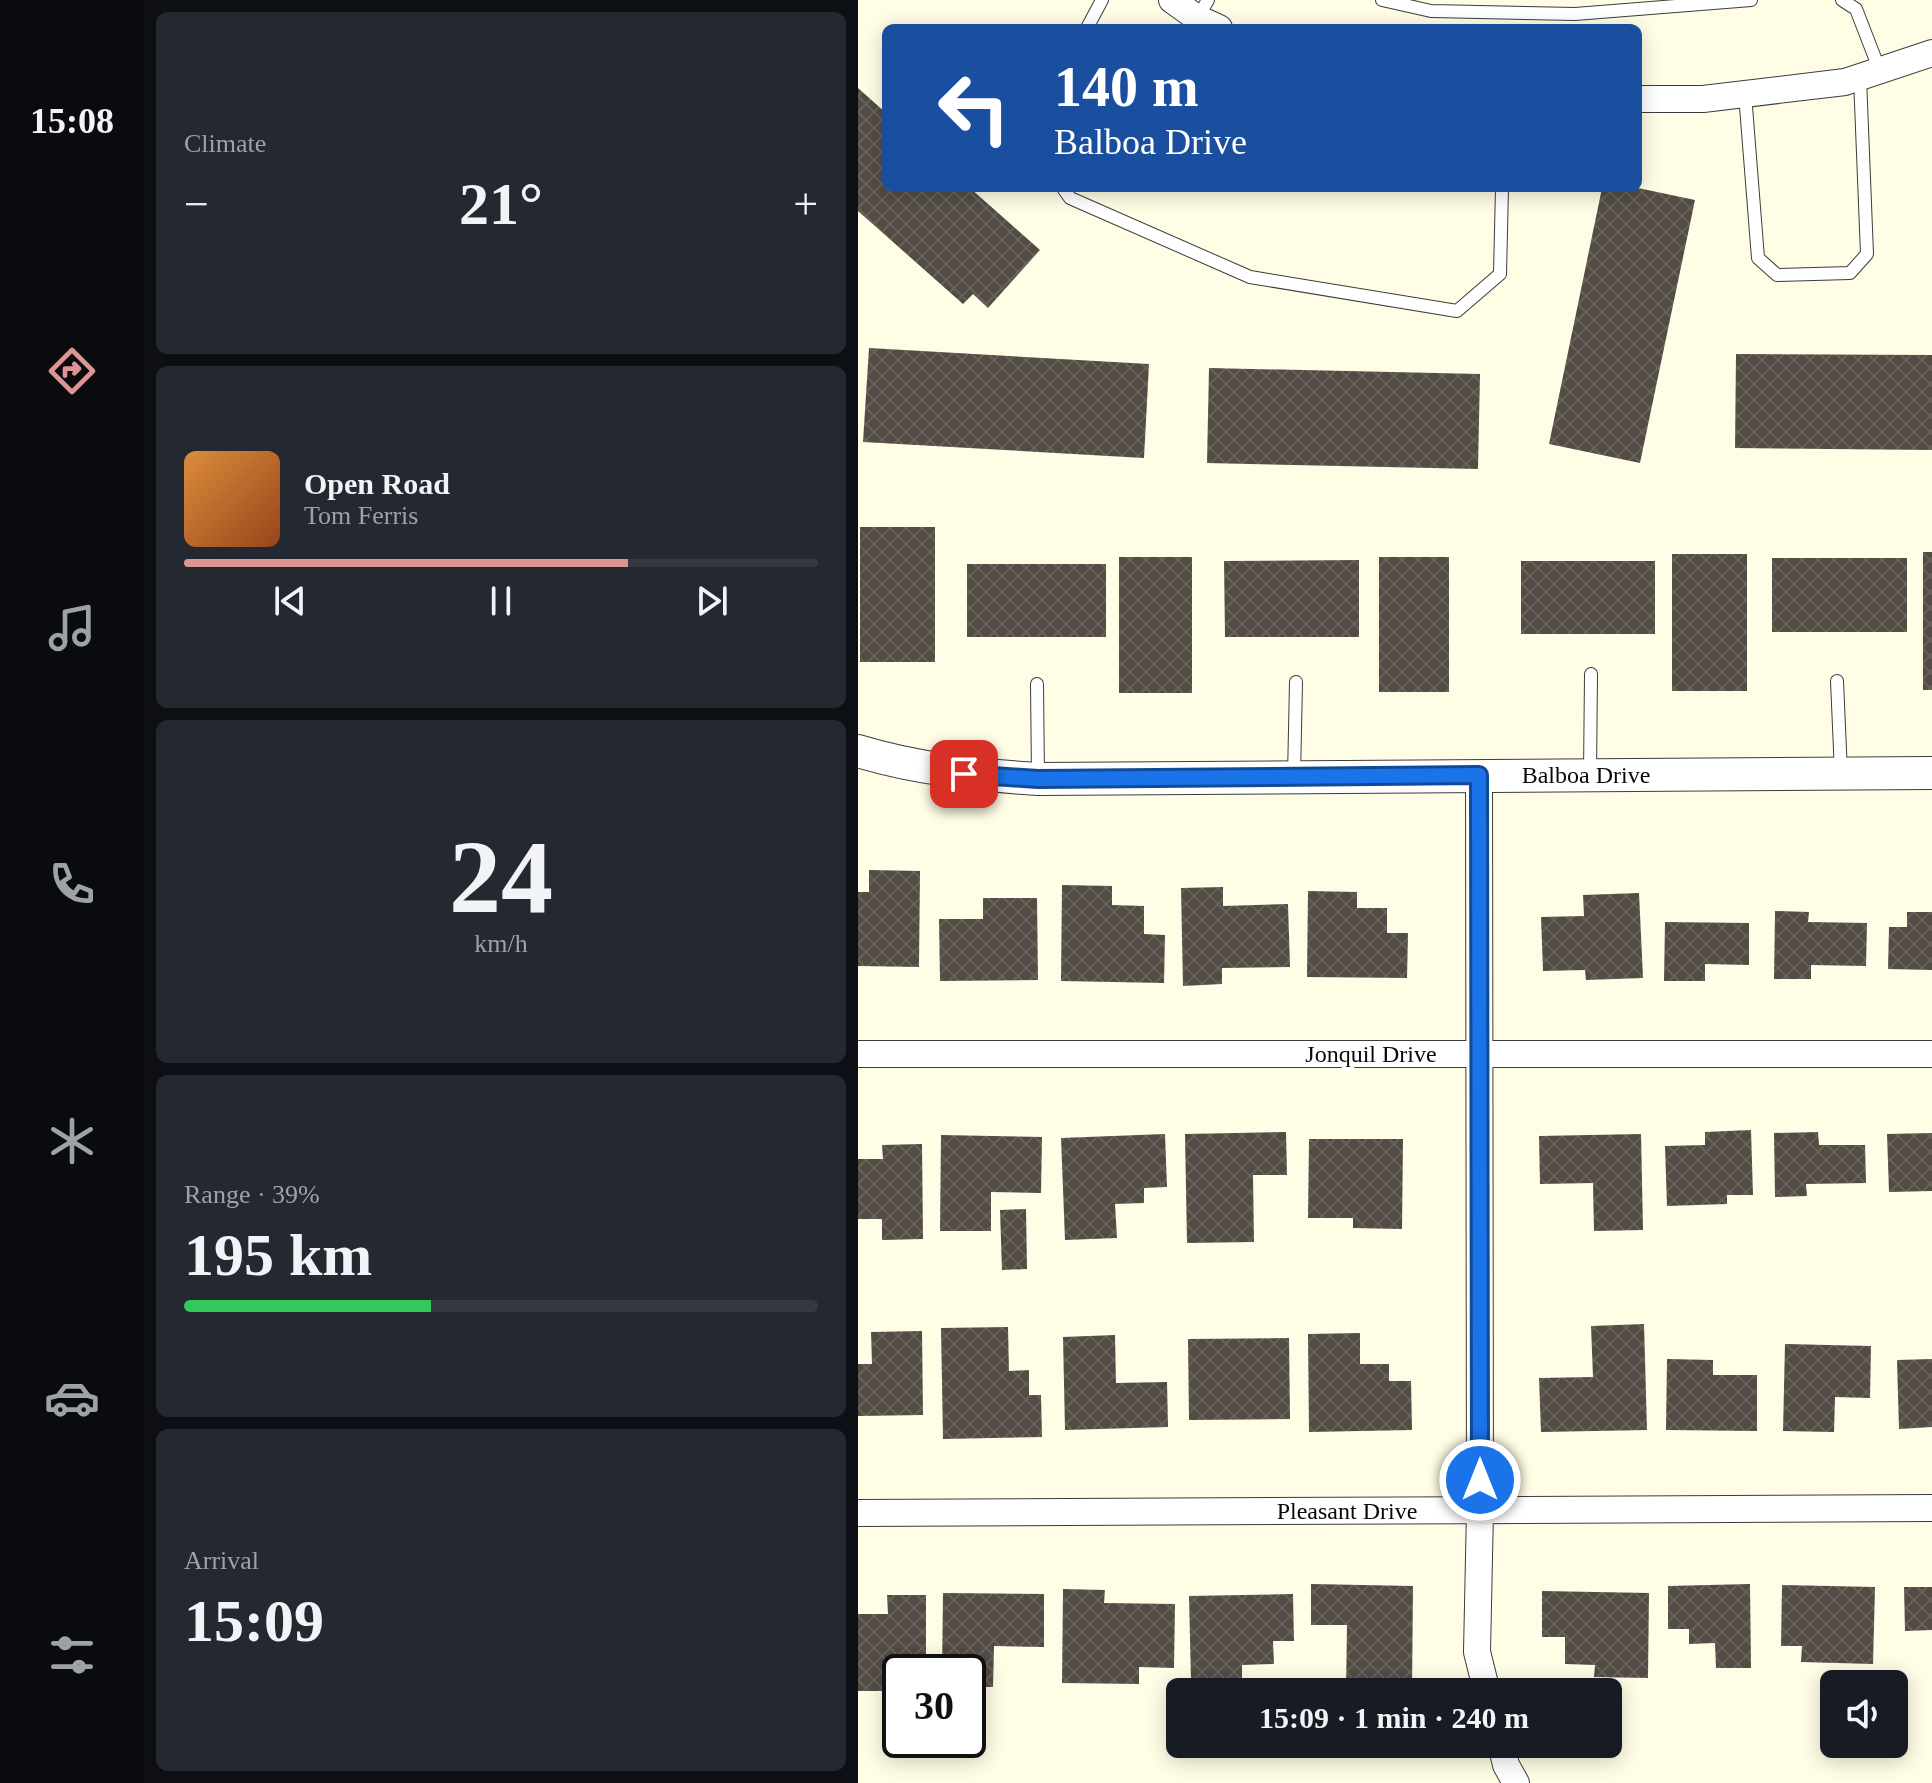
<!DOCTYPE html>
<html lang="en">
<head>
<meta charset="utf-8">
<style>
	:root { --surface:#171b24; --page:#242831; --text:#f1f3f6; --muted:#9ea1a6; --line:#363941; --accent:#dc9592 }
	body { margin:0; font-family:"Times New Roman",serif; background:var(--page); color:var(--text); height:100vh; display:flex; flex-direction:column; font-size:30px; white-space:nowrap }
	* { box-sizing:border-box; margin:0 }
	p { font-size:26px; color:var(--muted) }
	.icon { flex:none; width:44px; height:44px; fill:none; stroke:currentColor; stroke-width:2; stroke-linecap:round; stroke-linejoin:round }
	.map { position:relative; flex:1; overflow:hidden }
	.sheet { display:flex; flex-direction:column; gap:12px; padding:12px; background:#0d0f14; width:714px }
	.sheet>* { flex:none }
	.top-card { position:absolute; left:24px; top:24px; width:760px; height:168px; border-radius:12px; box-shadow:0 4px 20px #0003; background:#1a4fa0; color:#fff; overflow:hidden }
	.fabs { position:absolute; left:962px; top:1670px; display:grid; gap:16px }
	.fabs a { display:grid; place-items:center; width:88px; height:88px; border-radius:12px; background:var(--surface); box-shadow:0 4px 20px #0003; font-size:40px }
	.speed { position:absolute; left:24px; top:1654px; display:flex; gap:16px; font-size:40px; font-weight:700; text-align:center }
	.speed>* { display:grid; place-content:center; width:104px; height:104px; border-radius:50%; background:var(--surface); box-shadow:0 4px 20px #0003; line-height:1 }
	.speed .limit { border:4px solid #111; border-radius:12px; background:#fff; color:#111 }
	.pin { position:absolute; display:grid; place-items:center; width:68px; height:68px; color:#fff; margin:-34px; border-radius:16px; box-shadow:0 4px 12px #0006 }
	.me { position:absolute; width:88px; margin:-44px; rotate:0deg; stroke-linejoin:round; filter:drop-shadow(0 0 6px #0008) }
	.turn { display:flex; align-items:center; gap:28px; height:168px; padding:0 40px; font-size:36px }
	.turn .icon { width:104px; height:104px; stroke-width:2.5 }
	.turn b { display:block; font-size:56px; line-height:68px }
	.big { font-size:60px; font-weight:800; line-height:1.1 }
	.sheet .card { flex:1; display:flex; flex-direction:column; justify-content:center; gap:12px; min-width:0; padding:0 28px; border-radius:12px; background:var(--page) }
	.sheet .dial { align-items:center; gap:0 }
	.dial b { font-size:104px; line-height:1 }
	.song { display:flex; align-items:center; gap:24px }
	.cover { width:96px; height:96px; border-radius:12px; background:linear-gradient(135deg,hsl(30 70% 55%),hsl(20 70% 35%)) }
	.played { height:8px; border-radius:4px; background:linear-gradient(90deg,var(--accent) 70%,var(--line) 70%) }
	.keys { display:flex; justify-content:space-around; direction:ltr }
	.heat { display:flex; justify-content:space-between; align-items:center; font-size:44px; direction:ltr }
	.charge { height:12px; border-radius:6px; background:linear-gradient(90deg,#34c759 39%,var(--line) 0) }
	.trip { position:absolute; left:308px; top:1678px; width:456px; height:80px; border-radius:12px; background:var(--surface); box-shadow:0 4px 20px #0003; font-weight:800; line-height:80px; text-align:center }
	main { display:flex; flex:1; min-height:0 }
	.menu { display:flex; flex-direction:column; width:144px; justify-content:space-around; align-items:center; background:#090b0e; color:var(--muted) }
	.menu .icon { width:56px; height:56px }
	.menu .on { color:var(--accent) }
	.menu b { font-size:36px; color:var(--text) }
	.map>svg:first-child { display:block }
</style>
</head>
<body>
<main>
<nav class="menu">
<b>15:08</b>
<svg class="icon on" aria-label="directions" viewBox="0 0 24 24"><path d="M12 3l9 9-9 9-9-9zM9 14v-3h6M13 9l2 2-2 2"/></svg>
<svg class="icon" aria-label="music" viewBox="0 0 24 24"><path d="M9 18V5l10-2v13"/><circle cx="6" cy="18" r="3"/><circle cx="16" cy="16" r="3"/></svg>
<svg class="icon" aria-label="phone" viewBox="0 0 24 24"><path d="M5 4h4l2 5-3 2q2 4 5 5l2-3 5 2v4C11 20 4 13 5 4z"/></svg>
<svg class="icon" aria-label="climate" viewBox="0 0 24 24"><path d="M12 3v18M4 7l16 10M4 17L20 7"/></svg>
<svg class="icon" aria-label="car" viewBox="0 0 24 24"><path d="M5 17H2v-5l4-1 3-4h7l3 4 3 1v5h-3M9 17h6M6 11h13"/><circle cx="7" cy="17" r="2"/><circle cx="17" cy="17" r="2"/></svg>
<svg class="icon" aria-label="filters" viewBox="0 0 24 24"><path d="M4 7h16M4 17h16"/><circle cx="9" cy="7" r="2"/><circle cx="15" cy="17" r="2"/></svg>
</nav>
<section class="sheet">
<div class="card"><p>Climate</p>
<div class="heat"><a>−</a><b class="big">21°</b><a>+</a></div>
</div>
<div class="card">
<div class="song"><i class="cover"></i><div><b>Open Road</b><p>Tom Ferris</p></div></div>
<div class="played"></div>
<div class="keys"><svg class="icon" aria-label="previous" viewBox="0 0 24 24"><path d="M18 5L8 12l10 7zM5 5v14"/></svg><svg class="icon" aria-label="pause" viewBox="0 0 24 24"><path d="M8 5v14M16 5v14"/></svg><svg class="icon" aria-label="next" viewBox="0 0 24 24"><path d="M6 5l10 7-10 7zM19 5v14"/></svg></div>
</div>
<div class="card dial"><b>24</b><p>km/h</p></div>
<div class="card"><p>Range · 39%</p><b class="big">195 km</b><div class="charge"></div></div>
<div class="card"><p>Arrival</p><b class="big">15:09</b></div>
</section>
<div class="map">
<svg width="1074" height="1783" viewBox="0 0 1074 1783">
	<defs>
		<pattern id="building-cross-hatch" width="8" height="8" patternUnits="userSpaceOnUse" patternTransform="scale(2)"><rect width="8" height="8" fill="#534c45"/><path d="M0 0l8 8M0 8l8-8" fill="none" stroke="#67615b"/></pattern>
	</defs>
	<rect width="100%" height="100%" fill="#fffde6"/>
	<path fill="url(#building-cross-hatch)" d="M0 88 28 113V188H112L182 250 130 308 115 294 105 304 0 211Z
		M744 188H780L837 200 782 463 691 444Z
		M11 348 291 364 286 458 5 442Z
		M878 354 1074 355V450L877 448Z
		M351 368 622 374 620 469 349 463Z
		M2 527H77V662H2Z
		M1065 552H1074V690H1065Z
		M814 554H889V691H814Z
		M261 557H334V693H261Z
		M521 557H591V692H521Z
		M914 558H1049V632H914Z
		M501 560V637H367L366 561Z
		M663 561H797V634H663Z
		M109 564H248V637H109Z
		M11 870 62 871 61 967 0 966V892H11Z
		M204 885 254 886V905L286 906V934L307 935 306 983 203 981Z
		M365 887V906L430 904 432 967 364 968V984L325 986 323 888Z
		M450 891 499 892V908H529V933H550L549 978 449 977Z
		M781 893 785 978 728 980 727 970 685 971 683 917 726 916 725 895Z
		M125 898H179L180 980 82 981 81 919H125Z
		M917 911 951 912 950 922 1009 923 1008 966 953 965V979H916Z
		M1049 912H1074V970L1030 969 1031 927H1049Z
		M807 922 891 923V965L847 964V981H806Z
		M893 1130 895 1195H869V1204L809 1206 807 1146 847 1145V1132Z
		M428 1132 429 1175H395L396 1242 329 1243 327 1134Z
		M960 1132 961 1145H1007L1008 1183 948 1184 949 1196 917 1197 916 1133Z
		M1074 1133V1191L1031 1192 1029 1134Z
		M307 1134 309 1187 286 1188V1203L257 1204 259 1238 207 1240 203 1138Z
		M783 1134 785 1230 736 1231 735 1183 682 1184 681 1136Z
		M83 1135 184 1137 183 1193 133 1192V1231H82Z
		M451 1139H545L544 1229 495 1228V1218H450Z
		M64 1144 65 1239 24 1240V1219H0V1159H25L24 1145Z
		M168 1209 169 1269 144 1270 142 1210Z
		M786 1324 789 1430 683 1432 681 1378 735 1377 733 1326Z
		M150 1327 151 1371 171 1370V1395H183L184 1437 85 1439 83 1328Z
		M64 1331 65 1415 0 1416V1364H14L13 1332Z
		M502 1333V1364H531V1381H553L554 1430 451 1432 450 1334Z
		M257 1335 258 1383 309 1382 310 1427 207 1430 205 1337Z
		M431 1338 432 1419 331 1420 330 1339Z
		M927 1344 1013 1346 1012 1398 977 1397 976 1432 925 1431Z
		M809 1359 855 1360V1375H899V1431L808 1430Z
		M1074 1359V1427L1041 1429 1039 1360Z
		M453 1584 555 1586 554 1692H488L489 1625H453Z
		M892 1584 893 1668H858L857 1643 831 1644V1629H810V1586Z
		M924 1585 1017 1587 1015 1664 943 1662 944 1646H923Z
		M1046 1587H1074V1630L1047 1631Z
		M205 1589 247 1590 246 1603 317 1604 316 1668 281 1667V1684L204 1683Z
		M684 1591 791 1593 790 1678 736 1677 737 1665 707 1664V1637H684Z
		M85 1593 186 1594V1647L136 1646 135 1687H110V1672H84Z
		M435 1594 436 1641H415L416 1664 384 1665V1681L333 1682 331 1596Z
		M29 1595H68V1672H42V1691H0V1614H30Z"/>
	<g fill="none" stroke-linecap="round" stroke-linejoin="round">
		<g stroke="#3c3c3c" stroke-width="14">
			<path id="service" d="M524 0 573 11 717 14 893 0
				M984 0 998 9 1022 71
				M339 18 350 0
				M229 28 244 0
				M887 94 900 258 919 275 992 273 1009 254 1002 78
				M205 188 212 198 392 277 599 311 642 274 644 188
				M979 681 983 773
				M179 684 180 776
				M732 774 733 674
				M436 777 438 682"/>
		</g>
		<g stroke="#3c3c3c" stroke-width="28">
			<path id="minor" d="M314 0 339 18 361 28
				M780 99H845L987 82 1074 53
				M621 775 622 1510 619 1652 629 1692
				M0 1054H1074
				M0 1513 1074 1508
				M643 1744 648 1765 658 1783"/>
		</g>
		<g stroke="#3c3c3c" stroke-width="34">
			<path id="tertiary" d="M0 751C59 769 119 775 180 779L1074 773"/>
		</g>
		<use href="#service" stroke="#fff" stroke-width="12"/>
		<use href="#minor" stroke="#fff" stroke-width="26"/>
		<use href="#tertiary" stroke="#fff" stroke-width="32"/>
	</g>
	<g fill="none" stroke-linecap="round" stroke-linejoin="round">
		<g stroke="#114b97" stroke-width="20">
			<path id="route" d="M106 774 180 779 621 775 622 1480"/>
		</g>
		<use href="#route" stroke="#1a73e8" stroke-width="14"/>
	</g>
	<g text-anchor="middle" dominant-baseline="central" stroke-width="8" stroke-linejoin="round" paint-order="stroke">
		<g font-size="24" fill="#090909" stroke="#fff">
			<text x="728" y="775">Balboa Drive</text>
			<text x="513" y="1054">Jonquil Drive</text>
			<text x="489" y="1511">Pleasant Drive</text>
		</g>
	</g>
</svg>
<div class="fabs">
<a><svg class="icon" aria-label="sound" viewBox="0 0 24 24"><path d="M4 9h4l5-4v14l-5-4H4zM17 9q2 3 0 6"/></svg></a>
</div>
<div class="speed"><div class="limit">30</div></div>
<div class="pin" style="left:106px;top:774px;background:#d93025"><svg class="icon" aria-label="arrive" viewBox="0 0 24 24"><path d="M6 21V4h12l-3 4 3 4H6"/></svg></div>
<svg class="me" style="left:622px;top:1480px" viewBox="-20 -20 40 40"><circle r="17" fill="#1a73e8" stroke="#fff" stroke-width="3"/><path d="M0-11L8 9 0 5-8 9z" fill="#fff"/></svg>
<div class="trip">15:09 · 1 min · 240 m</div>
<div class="top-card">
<div class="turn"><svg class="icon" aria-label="left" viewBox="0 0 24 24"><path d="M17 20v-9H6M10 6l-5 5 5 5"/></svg><div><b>140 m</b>Balboa Drive</div></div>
</div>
</div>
</main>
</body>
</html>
